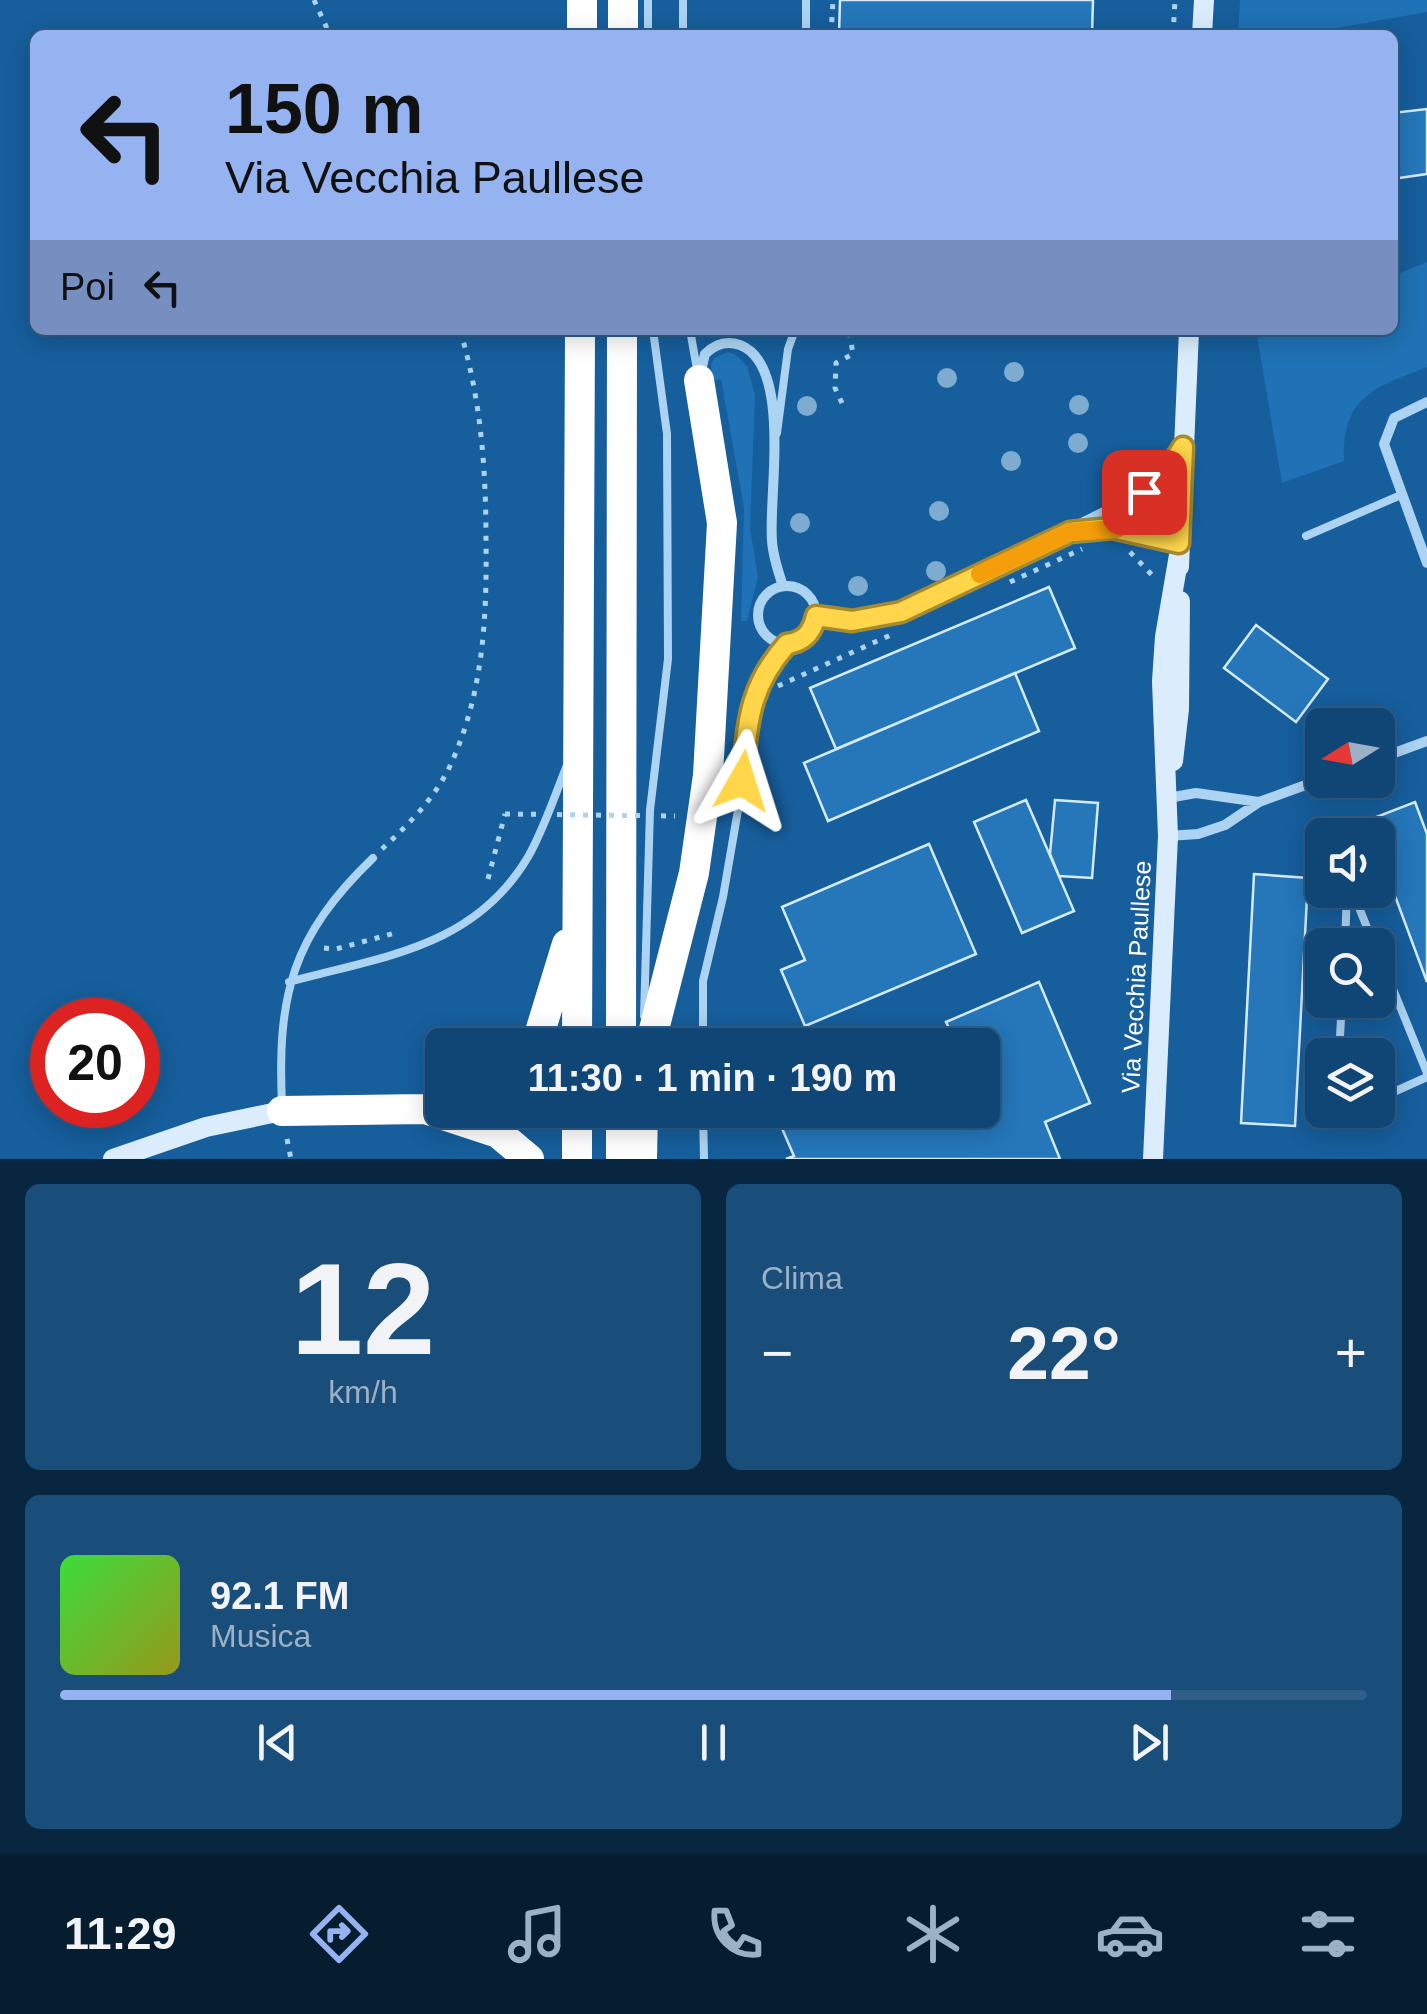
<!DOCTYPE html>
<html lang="it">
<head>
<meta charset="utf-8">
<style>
	:root { --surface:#104675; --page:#194d7a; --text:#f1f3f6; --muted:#9cb1c5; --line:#305e87; --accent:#95b2f1 }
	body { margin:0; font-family:Arial,sans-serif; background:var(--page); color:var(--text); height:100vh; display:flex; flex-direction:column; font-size:38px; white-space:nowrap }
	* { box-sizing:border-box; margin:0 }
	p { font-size:32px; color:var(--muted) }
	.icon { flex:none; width:55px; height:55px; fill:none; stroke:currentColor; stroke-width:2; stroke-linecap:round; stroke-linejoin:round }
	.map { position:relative; height:1159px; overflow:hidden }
	.side { display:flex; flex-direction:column; gap:25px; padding:25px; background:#092640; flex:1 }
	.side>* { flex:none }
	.top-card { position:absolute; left:30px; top:30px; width:1368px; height:305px; border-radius:15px; box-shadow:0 5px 25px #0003,0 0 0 2px var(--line); background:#95b2f1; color:#111; overflow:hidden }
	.needle { width:65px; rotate:259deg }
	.tools { position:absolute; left:1305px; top:708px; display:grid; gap:20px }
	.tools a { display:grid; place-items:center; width:90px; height:90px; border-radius:15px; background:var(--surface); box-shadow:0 5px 25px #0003,0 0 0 2px var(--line); font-size:50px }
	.speed { position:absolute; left:30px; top:998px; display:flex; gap:20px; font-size:50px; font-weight:700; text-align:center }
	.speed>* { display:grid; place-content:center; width:130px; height:130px; border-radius:50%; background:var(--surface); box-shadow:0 5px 25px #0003,0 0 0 2px var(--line); line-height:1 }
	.speed .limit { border:15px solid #d22; background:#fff; color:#111 }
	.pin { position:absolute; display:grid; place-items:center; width:85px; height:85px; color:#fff; margin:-42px; border-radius:20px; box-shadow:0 5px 15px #0006 }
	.me { position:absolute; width:110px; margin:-55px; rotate:6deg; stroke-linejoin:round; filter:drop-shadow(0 0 8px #0008) }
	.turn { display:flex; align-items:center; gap:35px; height:210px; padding:0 30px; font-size:45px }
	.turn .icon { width:130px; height:130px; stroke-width:2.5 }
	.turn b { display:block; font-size:70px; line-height:85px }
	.then { display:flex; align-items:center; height:95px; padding:0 30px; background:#0003; gap:20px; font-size:38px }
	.big { font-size:75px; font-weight:700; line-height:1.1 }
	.side .tile { flex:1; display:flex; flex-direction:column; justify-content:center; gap:15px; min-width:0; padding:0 35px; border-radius:15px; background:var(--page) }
	.side .dial { align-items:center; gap:0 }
	.dial b { font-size:130px; line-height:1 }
	.song { display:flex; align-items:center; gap:30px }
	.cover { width:120px; height:120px; border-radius:15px; background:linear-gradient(135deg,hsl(120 70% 55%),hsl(60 70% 35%)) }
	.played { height:10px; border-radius:5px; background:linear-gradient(90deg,var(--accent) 85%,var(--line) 85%) }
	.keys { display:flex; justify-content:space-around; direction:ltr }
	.heat { display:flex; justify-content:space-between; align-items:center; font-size:55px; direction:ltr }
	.side .tiles { flex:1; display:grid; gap:25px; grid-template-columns:1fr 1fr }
	.tile:last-child { grid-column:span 2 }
	.trip { position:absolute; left:425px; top:1028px; width:575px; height:100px; border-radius:15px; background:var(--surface); box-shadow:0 5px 25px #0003,0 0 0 2px var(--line); font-weight:700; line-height:100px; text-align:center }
	.tabs { display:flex; height:160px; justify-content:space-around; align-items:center; background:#061c2f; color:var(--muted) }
	.tabs .icon { width:70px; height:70px }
	.tabs .selected { color:var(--accent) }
	.tabs b { font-size:45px; color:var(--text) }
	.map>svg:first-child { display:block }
</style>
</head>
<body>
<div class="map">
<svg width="1427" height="1159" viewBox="0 0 1427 1159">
	<rect width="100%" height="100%" fill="#165e9c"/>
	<path fill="#1f72b5" d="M1240 0H1427V12L1297 35H1238Z
		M1427 262V367C1374 388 1342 396 1344 461L1282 483 1256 330H1392L1393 276Z
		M728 352 736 355 747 366 755 395 750 528 758 577 747 621H741L744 508 721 379 713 380 711 365 714 358Z"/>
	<path fill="#2577ba" stroke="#d4ebfd" stroke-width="2.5" d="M840 0H1093L1092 35H839Z
		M1427 109V174L1392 179V113Z
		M1049 587 1075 648 836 749 810 688Z
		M1256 625 1328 679 1296 722 1224 668Z
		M1015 673 1039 731 828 821 804 763Z
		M1026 800 1074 911 1022 933 974 822Z
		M1055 800 1098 803 1092 878 1059 876 1050 854Z
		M1415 802 1427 834V982L1378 850V835H1372L1366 821Z
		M929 844 976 954 805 1026 781 970 805 960 782 907Z
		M1254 874 1308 878 1295 1126 1241 1123Z
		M1039 982 1090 1103 1045 1122 1060 1159H786L794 1156 774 1110H982V1045H957L946 1022Z"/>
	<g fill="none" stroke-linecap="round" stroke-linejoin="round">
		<path stroke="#acd3f2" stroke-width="5" stroke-dasharray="5 8" stroke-linecap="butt" d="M314 0 330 35
			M831 35 833 0
			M1173 35 1175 0
			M842 403 835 388 836 363 853 354 850 336
			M1130 552 1152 575
			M1010 582 1082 549
			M778 686 895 633
			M382 849C408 825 435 798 450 766 483 695 487 619 486 542 486 468 481 400 460 330
			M488 879 505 814
			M324 948 336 949 399 932
			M287 1139 291 1159"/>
		<path stroke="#acd3f2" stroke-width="8" d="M648 0V35
			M683 35V0
			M806 35V0
			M690 330 698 375
			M777 433 788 349 795 330
			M1306 536 1401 495
			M1352 890 1374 945
			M1345 945 1347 890
			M1378 952 1427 1073
			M289 982C383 956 474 948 528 857 544 829 555 795 567 765
			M644 1016 650 810 668 659 667 434 653 330
			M703 1045V981L723 897 743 781 749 712 766 668 787 644
			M1339 1055 1342 1000
			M1378 1099 1427 1077
			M282 1105C277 995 292 936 373 858
			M703 1110 704 1159
			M1337 1110 1336 1117 1352 1110"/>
		<path stroke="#acd3f2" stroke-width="10" d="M699 379 705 354C715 344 726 340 740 345 793 365 768 498 772 541 773 557 778 571 783 586
			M1427 402 1394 418 1384 444 1427 563
			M1122 506 1148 505 1179 523
			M1075 531 1111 528 1179 543
			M758 615a29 29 0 1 1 58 0a29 29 0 1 1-58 0Z
			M816 616 852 621 901 613 1144 492 1164 477 1179 456
			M1378 759 1427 741
			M1168 798 1196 793 1259 802
			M1168 836 1198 834 1225 825 1259 802 1322 779"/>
		<path stroke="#dbedfc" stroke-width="20" d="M1202 35 1204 0
			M1179 567 1189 330
			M1173 761 1179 709 1180 601
			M113 1159 206 1127 282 1111
			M1153 1159 1168 836 1162 681 1165 637 1179 555"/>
		<path stroke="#fff" stroke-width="30" d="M623 0V35
			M582 35V0
			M536 1045 567 944
			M577 1045 580 330
			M621 1045 622 330
			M650 1045 694 873 708 775 722 523 699 380
			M425 1109 498 1133 529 1159
			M282 1111 425 1109 442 1105
			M577 1159V1110
			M621 1159V1110
			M642 1159 643 1110"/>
		<path stroke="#acd3f2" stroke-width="5" stroke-dasharray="5 8" stroke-linecap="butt" d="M505 814 675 816"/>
	</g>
	<g fill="#7eacd1">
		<circle cx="1014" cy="372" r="10"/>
		<circle cx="947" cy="378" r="10"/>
		<circle cx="1079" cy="405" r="10"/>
		<circle cx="807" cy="406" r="10"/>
		<circle cx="1078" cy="443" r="10"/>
		<circle cx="1011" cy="461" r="10"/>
		<circle cx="939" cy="511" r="10"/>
		<circle cx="800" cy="523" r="10"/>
		<circle cx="936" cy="571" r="10"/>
		<circle cx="858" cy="586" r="10"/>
	</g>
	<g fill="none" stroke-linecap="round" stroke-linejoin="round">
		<g stroke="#a68a30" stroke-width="25">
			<path id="route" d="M742 781C748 725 747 689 787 644 804 642 812 633 816 616L852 621 901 612 1070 532 1112 528 1179 543 1183 447 1164 476 1144 492"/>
		</g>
		<use href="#route" stroke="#ffd54a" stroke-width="18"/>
		<path stroke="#f59e0b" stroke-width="18" d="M980 574 1070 532 1117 529"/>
	</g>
	<g text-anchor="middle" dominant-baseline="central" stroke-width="10" stroke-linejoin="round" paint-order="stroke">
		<g font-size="25" fill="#fff" stroke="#165e9c">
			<text transform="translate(1136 977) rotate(-87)">Via Vecchia Paullese</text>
		</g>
	</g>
</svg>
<div class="tools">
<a><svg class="needle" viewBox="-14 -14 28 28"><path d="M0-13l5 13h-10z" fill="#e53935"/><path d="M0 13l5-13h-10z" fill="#9cb1c5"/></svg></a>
<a><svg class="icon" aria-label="sound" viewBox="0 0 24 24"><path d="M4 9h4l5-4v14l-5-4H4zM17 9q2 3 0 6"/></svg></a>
<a><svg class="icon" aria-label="search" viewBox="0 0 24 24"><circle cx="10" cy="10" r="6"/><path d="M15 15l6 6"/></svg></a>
<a><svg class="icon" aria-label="layers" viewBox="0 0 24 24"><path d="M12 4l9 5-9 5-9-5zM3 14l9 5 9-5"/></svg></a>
</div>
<div class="speed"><div class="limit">20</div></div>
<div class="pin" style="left:1144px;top:492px;background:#d93025"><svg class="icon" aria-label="arrive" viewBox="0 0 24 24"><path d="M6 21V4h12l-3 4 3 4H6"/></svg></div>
<svg class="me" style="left:742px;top:781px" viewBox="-20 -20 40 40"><path d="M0-17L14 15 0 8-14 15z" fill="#ffd54a" stroke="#fff" stroke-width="4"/></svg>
<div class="trip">11:30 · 1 min · 190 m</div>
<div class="top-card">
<div class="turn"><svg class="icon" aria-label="left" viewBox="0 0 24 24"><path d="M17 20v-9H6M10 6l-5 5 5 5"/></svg><div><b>150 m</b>Via Vecchia Paullese</div></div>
<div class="then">Poi<svg class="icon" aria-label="left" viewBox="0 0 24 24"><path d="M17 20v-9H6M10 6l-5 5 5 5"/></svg></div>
</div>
</div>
<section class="side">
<div class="tiles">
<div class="tile dial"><b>12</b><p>km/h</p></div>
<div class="tile"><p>Clima</p>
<div class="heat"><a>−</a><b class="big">22°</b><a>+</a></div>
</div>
<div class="tile">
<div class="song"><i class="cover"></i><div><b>92.1 FM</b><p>Musica</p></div></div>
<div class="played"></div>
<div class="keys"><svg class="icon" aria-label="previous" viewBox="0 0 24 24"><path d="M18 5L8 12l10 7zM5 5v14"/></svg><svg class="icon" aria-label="pause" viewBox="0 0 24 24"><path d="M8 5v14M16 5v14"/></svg><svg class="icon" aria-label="next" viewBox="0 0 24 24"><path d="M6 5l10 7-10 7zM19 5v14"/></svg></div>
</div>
</div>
</section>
<nav class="tabs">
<b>11:29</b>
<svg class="icon selected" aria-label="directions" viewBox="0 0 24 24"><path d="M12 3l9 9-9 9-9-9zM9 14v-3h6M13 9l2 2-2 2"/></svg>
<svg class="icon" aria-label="music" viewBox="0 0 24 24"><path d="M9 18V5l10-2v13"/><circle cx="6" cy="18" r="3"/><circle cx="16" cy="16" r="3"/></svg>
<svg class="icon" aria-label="phone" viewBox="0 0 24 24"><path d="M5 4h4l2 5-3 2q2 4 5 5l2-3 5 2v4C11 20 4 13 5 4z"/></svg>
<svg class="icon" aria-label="climate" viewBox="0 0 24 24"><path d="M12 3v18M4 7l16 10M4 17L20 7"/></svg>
<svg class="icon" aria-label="car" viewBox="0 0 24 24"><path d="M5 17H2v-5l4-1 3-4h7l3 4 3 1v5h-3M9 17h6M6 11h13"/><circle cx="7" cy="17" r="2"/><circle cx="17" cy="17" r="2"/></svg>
<svg class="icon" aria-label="filters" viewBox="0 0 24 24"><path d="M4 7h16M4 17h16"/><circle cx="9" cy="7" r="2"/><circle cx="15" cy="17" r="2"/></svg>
</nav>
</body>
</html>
